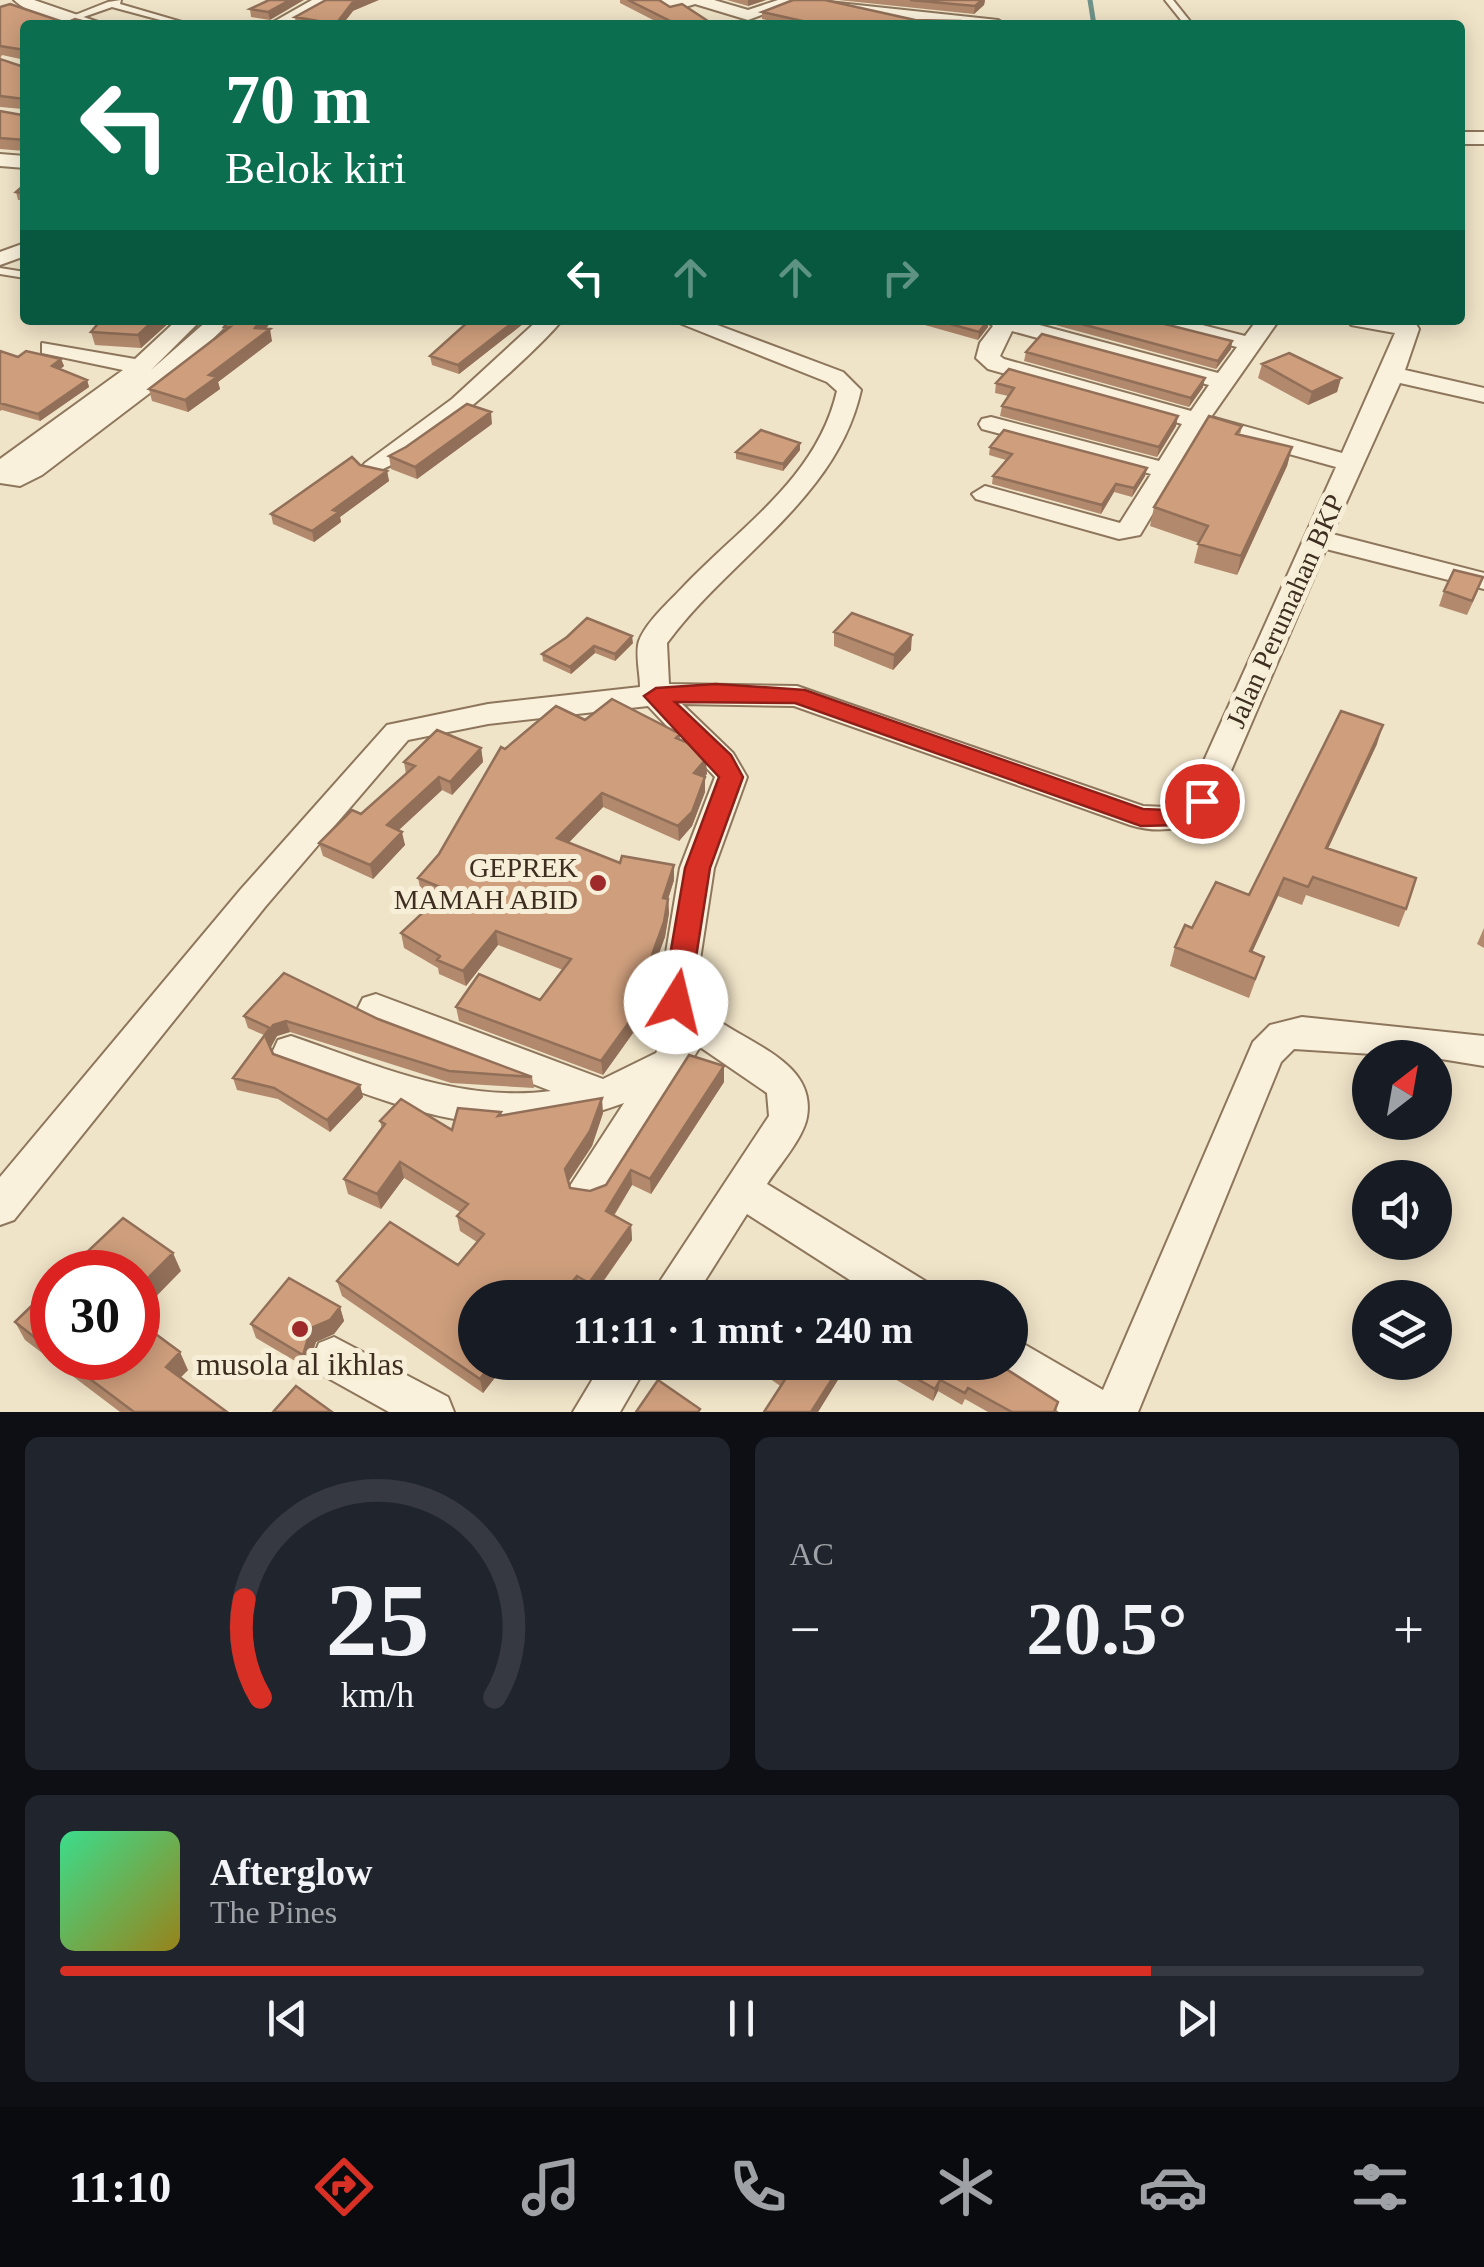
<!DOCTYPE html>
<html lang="id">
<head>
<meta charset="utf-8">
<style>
	:root { --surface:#171b24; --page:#20242c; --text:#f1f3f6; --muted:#9ea1a6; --line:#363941; --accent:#d93025 }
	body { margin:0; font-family:"Times New Roman",serif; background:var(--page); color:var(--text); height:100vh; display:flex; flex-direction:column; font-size:38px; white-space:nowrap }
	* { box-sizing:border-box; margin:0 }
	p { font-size:32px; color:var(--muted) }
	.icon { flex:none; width:55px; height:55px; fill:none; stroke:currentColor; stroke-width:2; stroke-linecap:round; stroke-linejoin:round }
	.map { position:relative; height:1412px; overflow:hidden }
	.drawer { display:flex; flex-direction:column; gap:25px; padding:25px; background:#0d0f14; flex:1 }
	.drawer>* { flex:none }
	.banner { position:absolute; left:20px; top:20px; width:1445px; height:305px; border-radius:10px; box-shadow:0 5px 25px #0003; background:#0b6e4f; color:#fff; overflow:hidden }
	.needle { width:65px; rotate:31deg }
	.buttons { position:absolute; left:1352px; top:1040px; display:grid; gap:20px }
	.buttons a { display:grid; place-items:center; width:100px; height:100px; border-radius:50%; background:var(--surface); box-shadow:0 5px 25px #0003; font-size:50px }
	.speed { position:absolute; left:30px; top:1250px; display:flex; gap:20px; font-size:50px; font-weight:700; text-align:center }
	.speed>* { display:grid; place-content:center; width:130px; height:130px; border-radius:50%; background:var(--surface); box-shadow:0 5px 25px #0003; line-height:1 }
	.speed .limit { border:15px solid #d22; background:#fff; color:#111 }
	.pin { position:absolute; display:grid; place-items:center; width:85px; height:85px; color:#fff; margin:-42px; border:5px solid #fff; border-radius:50%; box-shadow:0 2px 10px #0007 }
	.me { position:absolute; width:110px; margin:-55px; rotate:9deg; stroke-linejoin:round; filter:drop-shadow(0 0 8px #0008) }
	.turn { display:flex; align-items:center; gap:35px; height:210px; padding:0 40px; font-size:45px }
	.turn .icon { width:130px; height:130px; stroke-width:2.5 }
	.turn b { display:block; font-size:70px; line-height:85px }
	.lanes { display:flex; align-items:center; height:95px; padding:0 40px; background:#0003; justify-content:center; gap:50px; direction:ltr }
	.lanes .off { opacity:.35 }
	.big { font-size:75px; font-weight:700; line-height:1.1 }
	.drawer .card { flex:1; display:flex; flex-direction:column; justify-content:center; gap:15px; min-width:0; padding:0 35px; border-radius:15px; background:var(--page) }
	.drawer .dial { align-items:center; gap:0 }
	.dial svg { height:260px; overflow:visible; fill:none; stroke:var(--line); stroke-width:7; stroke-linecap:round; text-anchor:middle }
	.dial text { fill:var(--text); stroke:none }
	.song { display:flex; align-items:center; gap:30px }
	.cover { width:120px; height:120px; border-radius:15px; background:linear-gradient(135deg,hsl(150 70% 55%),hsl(50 70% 35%)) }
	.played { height:10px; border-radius:5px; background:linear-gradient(90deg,var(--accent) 80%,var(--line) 80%) }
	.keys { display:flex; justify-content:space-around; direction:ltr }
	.heat { display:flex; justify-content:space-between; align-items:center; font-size:55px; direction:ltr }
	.drawer .tiles { flex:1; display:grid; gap:25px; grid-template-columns:1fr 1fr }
	.card:last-child { grid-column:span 2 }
	.trip { position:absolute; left:458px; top:1280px; width:570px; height:100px; border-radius:50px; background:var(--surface); box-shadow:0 5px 25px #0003; font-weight:700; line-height:100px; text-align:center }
	.tabs { display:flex; height:160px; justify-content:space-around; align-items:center; background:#090b0e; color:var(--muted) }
	.tabs .icon { width:70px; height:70px }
	.tabs .current { color:var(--accent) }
	.tabs b { font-size:45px; color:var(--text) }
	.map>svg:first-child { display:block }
</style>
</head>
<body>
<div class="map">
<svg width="1484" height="1412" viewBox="0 0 1484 1412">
	<rect width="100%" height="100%" fill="#f0e4c8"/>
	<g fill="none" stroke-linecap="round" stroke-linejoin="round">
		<path stroke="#6f938a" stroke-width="5" d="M1090 0 1094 25"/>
		<g stroke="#8d765c" stroke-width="4">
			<path id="service" d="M121 0 120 4 192 25H179L112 7 72 21 65 19 108 2Z
				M1165 0H1173L1193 25H1185Z
				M0 268 25 272V278L0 274Z"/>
		</g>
		<g stroke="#8d765c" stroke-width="4">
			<path id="minor" d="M14 0H34L98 22C75 32 33 17 14 0Z
				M312 0H332L288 25H268Z
				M652 0H714L748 10 778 0H802L748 20 695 4 672 11Z
				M810 0 998 20 1006 25 915 24Z
				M1460 132H1484V144H1460Z
				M0 154 25 156V168L0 166Z
				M25 243V256L0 265V252Z
				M177 320H201L151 370 208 320H232L184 367 42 475 20 486 0 483V459L123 370 42 353V343L135 359Z
				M538 320H562C540 349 395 481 365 473L361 468 365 463 452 399Z
				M672 320H704L843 372 861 390C837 499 730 557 667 643L669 684 797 686 1143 806 1166 807 1189 794 1336 467 1203 430 1140 535 1119 539 976 499 972 494 985 486 1120 523 1151 474 982 429 979 424 982 419 991 417 1159 461 1182 424 988 369 976 358 980 343 993 326 985 320H1021L1218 373 1237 347 1149 325 1146 320H1183L1245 336 1257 320H1279L1211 417 1342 453 1395 333 1351 325 1348 320 1416 324 1419 329 1405 370 1484 388V402L1400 383 1332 534 1484 573V589L1326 549 1218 801C1201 831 1159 834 1130 825L794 706 682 704 733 753 747 777 714 868 694 999C723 1039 818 1053 807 1117 803 1139 779 1165 767 1184L930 1284 936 1298H878L747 1214 694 1298H649L769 1116 767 1093 700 1047 604 1198 590 1203 576 1198 570 1186 624 1103C490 1152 404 1107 278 1062L273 1051 278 1040 291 1036C376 1065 459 1103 551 1091L363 1018 358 1008 363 998 376 994 603 1079 656 1053 672 1024 658 1001 680 868 715 777 648 706 488 724 408 740 265 907 14 1220 0 1225V1177L241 889 387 725 488 704 640 687C640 674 635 653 639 641 646 622 669 602 683 587 741 526 817 478 837 391L827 382ZM1012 331 1209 385 1191 411 1004 359 1000 356Z
				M1302 1017 1484 1036V1066L1435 1058 1294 1049 1281 1062 1138 1412H1059L995 1372 991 1362H1010V1336L1103 1390 1253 1042 1270 1025Z
				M334 1337 448 1397 454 1412H389L319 1373 313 1358 319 1343Z
				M603 1362H649L620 1412H573Z"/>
		</g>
		<use href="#service" fill="#faf1dc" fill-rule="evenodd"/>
		<use href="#minor" fill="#faf1dc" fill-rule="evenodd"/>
	</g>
	<path fill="#b2896c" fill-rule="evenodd" d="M269 0 270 20 251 17 250 9Z
		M620 0H659L670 7 714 25 661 24 620 3Z
		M727 0H766L748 6Z
		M838 0H985L984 5 974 14Z
		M0 7 66 23 97 25H25V151L0 149V111L22 115 23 109 0 107ZM2 55 25 60 24 67 0 59Z
		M353 11 342 25H296L295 17Z
		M762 12 915 20 958 21V25H788L762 19Z
		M25 184V200H18L16 192Z
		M84 320H172L141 348 95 345 91 332 98 323Z
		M229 320H272L266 329 272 341 218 382 220 389 188 412 152 401 149 389 225 331 224 327Z
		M470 320H528L459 374 432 365 430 356Z
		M907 320H988V327L978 340Z
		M1037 320H1149L1232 341 1231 349 1216 369Z
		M1198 320H1214L1213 324Z
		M0 351 18 357 61 359 64 366 60 369 87 380 89 387 40 421 2 410 0 411Z
		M1026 352 1203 387 1189 407 1024 361Z
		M1262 364 1341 378 1337 392 1308 405 1258 378Z
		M996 383 1176 426 1157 457 1000 416 1002 406 1008 396 995 393Z
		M492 424 417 479 391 469 389 456Z
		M1242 426 1240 435 1292 447 1287 466 1237 575 1194 563 1199 543 1150 526 1154 507Z
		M800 443V450L783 471 736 459V452Z
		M990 447 1145 476 1132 497 1114 492 1101 514 992 484 993 476 1006 460 989 455Z
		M360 465 387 471 389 481 340 517 341 522 314 542 273 524 271 514Z
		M1444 591H1478L1467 615 1439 606Z
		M834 632 911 650 893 670 834 646Z
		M567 637 633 643 615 661 595 653 571 674 543 661 542 654Z
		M585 720 680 734V739L707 774 704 777 705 792 692 826 679 841 603 807 568 843 620 863 674 865V880L668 899 669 913 665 937 657 957 659 972 656 992 668 1024 657 1043 633 1033 603 1075 459 1021 456 1007 540 1000 563 970 498 945 466 986 439 974 438 968 404 948 401 933 438 899 421 892 418 878 439 854 505 749Z
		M1377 744 1328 848 1406 909 1399 927 1306 895 1302 905 1278 896 1252 952 1264 957 1249 998 1170 966 1175 947 1192 928 1249 895Z
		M481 748 483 762 452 795 442 790 399 830 405 845 373 879 323 856 319 843 361 814 406 774 404 762Z
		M1484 928V948L1477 944Z
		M244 1016 378 1019 532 1077 534 1088 451 1083 290 1032 277 1036 270 1048 273 1054 360 1085 363 1097 330 1132 278 1099 237 1090 233 1078 264 1035 248 1028Z
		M724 1066V1082L651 1194 632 1185 614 1216 631 1225 632 1240 592 1298 579 1291 573 1298H475V1362H507L483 1393 342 1296 337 1281 458 1265 477 1242 460 1231 457 1216 460 1212 404 1178 381 1209 348 1194 344 1179 382 1129 380 1121 452 1130 501 1112 502 1115 603 1113 592 1146 568 1182 570 1188 590 1191 606 1185Z
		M52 1286V1358H138L188 1370 180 1378 227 1412H120L25 1340 15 1322Z
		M340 1307 344 1321 334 1334 316 1342 307 1368 256 1338 251 1324Z
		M763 1362H849L818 1412 763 1374Z
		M853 1362H995L1058 1402 1056 1412H988L965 1399 962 1405 938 1391 933 1401 874 1367 870 1373Z"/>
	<path fill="#916f58" d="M290 0H304L270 20 268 12Z
		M360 0H379L353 11 342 25H336L352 3Z
		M748 0H766L748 6Z
		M982 0H985L984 5 974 14 975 6Z
		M154 320H172L141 348 138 335Z
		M261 320H272L260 336 270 329 272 341 218 382 220 389 188 412 185 400Z
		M516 320H528L459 374 458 365Z
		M988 320V327L978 340 979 332Z
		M1232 341 1231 349 1216 369 1218 361Z
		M61 359 64 366 54 374 52 366Z
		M1205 378 1203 387 1189 407 1191 398Z
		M1341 378 1337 392 1308 405 1312 392Z
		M87 380 89 387 40 421 38 414Z
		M491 412 492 424 417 479 415 467Z
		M1178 416 1176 426 1157 457 1159 447Z
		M800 443V450L783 471V464Z
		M1292 447 1287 466 1237 575 1241 556Z
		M1147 468 1145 476 1132 497 1134 488Z
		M387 471 389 481 340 517 341 522 314 542 312 531 333 510Z
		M1116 484 1114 492 1101 514 1102 505Z
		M912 635 911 650 893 670 894 655Z
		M632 636 633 643 615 661V654Z
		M594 646 595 653 571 674 570 667Z
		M1383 725 1377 744 1320 866 1326 848Z
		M481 748 483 762 452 795 450 782Z
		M706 759 707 774 694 787V773Z
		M439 777 442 790 390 838 387 825Z
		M705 777V792L692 826 679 841 678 826Z
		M602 793 603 807 559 853 557 838Z
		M402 832 405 845 373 879 370 865Z
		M674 865V880L668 899 669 913 665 937 653 970 652 955 663 898Z
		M1284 878 1278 896 1244 970 1250 951Z
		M496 931 498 945 466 986 463 971Z
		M658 958 659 972 655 1003 654 988Z
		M667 1010 668 1024 657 1043 656 1029Z
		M632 1018 633 1033 603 1075 601 1061Z
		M286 1021 290 1032 277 1036 270 1049 266 1038 273 1025Z
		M724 1066V1082L651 1194 650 1179Z
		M360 1085 363 1097 330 1132 327 1120Z
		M602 1098 603 1113 592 1146 567 1184 565 1169Z
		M400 1162 404 1178 381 1209 377 1194Z
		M631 1170 632 1185 607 1226 606 1211Z
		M631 1225 632 1240 591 1298 589 1283Z
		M173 1253 181 1271 138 1315V1288Z
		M577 1276 579 1291 573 1298H558Z
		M340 1307 344 1321 334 1334 316 1342 307 1368 303 1355 311 1328Z
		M180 1352 188 1370 174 1384 166 1367Z
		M493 1362H507L483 1393 480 1379Z
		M843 1362H849L818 1412H811Z
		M940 1380 938 1391 933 1401 935 1389Z"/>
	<path fill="#cf9f7d" stroke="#916f58" stroke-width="2.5" d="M269 0H290L268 12 250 9Z
		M326 0H360L352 3 336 24 295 17Z
		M628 0H659L670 7 682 4 714 25H657L668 20Z
		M793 0H825L915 20 958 21 952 25H815L816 24 762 12Z
		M910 0H982L975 6Z
		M10 4 66 23 75 19 97 25H25V140L0 138V111L22 115 25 99 0 96V59L24 67 25 50 0 46V7Z
		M138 23 182 25H135Z
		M25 184V193L16 192Z
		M101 320H154L138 335 91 332Z
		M229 320H261L255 328 270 329 209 375 217 377 185 400 149 389 230 327H224Z
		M470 320H516L458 365 430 356Z
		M936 320H988L979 332Z
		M1067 320H1149L1232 341 1218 361Z
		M1042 334 1205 378 1191 398 1026 352Z
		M0 351 18 357 26 351 61 359 52 366 87 380 38 414 0 403Z
		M1289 353 1341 378 1312 392 1262 364Z
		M1009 369 1178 416 1159 447 1002 406 1014 388 996 383Z
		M467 404 491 412 415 467 389 456 406 447Z
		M1209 416 1242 426 1236 434 1292 447 1241 556 1198 544 1208 526 1154 507Z
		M761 430 800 443 783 464 736 452Z
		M1004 430 1147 468 1134 488 1116 484 1102 505 993 476 1012 454 990 447Z
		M352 457 360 465 387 471 333 510 339 512 312 531 271 514Z
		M1454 570 1483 577 1472 601 1444 591Z
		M852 613 912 635 894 655 834 632Z
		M587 618 632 636 615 654 594 646 570 667 542 654 567 637Z
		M612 699 680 734 676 738 693 745 706 759 694 773 705 777 692 812 678 826 602 793 557 838 620 863 622 856 674 865 663 898 668 899 664 922 652 955 658 958 654 988 667 1010 656 1029 632 1018 601 1061 456 1007 479 974 540 1000 571 959 496 931 463 971 437 960 440 956 401 933 447 890 418 878 439 854 501 747 505 749 556 706 585 720Z
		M1341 711 1383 725 1326 848 1416 878 1406 909 1313 877 1308 887 1284 878 1250 951 1264 957 1255 979 1175 947 1185 925 1192 928 1216 882 1249 895Z
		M437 730 481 748 450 782 439 777 387 825 402 832 370 865 319 843 352 810 361 814 415 766 404 762Z
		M284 973 378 1019 532 1077 449 1071 286 1021 273 1025 266 1038 273 1054 360 1085 327 1120 274 1088 233 1078 270 1028 244 1016Z
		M689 1055 724 1066 650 1179 631 1170 606 1211 631 1225 589 1283 577 1276 558 1298H475V1362H493L480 1379 337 1281 390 1222 458 1265 484 1234 457 1216 468 1204 400 1162 377 1194 344 1179 385 1124 380 1121 401 1099 452 1130 458 1108 501 1112 498 1116 602 1098 590 1131 565 1169 570 1188 590 1191 606 1185Z
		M123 1218 173 1253 138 1288V1272H66Z
		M289 1278 340 1307 330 1320 311 1328 303 1355 251 1324Z
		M52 1286V1351L15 1322Z
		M138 1321 180 1352 166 1367 227 1412H134L62 1358H138Z
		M764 1362H843L811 1412H764L786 1378Z
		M888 1362H995L1058 1402 1054 1412H1012L968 1388 965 1393 940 1380 935 1389Z
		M658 1380 700 1409 698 1412H636Z
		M296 1386 332 1412H273Z"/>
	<path fill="#d93025" stroke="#8d1f18" stroke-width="2.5" d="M716 684 805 690 1143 809 1167 810 1202 793 1215 801 1180 825 1141 826 795 703 675 702 731 755 743 777 710 868 689 1002 685 1009H666L662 1002 685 868 719 777 644 696 656 688Z"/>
	<g fill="#9e2a2b" stroke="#f7eed8" stroke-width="4">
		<circle cx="598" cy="883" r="10"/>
		<circle cx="300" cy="1329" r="10"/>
	</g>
	<g text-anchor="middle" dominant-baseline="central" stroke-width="10" stroke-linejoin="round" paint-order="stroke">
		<g font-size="28" fill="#3d2e20" stroke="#f7eed8">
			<text transform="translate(1285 611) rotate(-66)">Jalan Perumahan BKP</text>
		</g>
		<g font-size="28" fill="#3d2e20" stroke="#f7eed8" text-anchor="end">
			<text x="578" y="867">GEPREK<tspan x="578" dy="32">MAMAH ABID</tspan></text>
		</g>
		<g font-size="32" fill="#3d2e20" stroke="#f7eed8">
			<text x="300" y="1364">musola al ikhlas</text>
		</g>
	</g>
</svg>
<div class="buttons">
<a><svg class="needle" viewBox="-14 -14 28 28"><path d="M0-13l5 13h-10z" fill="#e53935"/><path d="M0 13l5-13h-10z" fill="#9ea1a6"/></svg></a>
<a><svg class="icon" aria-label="sound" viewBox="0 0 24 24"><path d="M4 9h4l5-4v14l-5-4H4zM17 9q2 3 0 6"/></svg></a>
<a><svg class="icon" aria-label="layers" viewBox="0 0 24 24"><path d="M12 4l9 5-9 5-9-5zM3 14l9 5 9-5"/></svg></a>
</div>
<div class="speed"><div class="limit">30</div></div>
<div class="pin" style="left:1202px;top:801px;background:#d93025"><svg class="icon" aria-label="arrive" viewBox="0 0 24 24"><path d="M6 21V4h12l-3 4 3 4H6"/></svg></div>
<svg class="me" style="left:676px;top:1002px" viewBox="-20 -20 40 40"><circle r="19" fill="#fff"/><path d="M0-13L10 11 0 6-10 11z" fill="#d93025"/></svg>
<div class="trip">11:11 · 1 mnt · 240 m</div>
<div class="banner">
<div class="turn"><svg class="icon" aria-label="left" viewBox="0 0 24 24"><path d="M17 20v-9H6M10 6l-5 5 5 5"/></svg><div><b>70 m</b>Belok kiri</div></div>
<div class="lanes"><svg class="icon" aria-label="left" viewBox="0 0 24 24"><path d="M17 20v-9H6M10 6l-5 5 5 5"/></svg><svg class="icon off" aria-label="ahead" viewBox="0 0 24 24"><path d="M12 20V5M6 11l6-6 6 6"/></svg><svg class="icon off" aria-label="ahead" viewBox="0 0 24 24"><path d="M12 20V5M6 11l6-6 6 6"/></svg><svg class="icon off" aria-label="right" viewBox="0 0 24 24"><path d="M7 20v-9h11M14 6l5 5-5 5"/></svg></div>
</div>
</div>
<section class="drawer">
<div class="tiles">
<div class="card dial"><svg viewBox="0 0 100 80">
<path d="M14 69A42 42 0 1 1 86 69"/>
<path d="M14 69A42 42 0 0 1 9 39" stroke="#d93025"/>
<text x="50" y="56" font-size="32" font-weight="700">25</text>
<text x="50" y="72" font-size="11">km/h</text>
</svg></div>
<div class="card"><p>AC</p>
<div class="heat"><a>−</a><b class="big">20.5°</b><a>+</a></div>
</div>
<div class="card">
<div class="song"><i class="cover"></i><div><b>Afterglow</b><p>The Pines</p></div></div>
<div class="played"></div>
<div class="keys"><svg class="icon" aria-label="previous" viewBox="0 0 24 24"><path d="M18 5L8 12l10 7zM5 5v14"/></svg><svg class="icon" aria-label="pause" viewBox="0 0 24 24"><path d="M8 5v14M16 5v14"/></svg><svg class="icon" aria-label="next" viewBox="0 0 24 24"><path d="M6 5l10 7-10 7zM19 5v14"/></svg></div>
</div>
</div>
</section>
<nav class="tabs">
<b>11:10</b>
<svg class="icon current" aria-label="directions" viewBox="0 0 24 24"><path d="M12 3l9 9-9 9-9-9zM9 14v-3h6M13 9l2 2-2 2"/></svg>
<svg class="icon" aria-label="music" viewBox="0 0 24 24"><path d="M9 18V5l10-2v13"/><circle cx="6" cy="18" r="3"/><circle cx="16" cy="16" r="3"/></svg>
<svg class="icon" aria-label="phone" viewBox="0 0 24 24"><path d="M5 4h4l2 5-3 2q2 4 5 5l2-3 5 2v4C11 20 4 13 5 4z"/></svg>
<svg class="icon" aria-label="climate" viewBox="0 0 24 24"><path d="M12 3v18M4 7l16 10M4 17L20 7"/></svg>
<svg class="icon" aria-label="car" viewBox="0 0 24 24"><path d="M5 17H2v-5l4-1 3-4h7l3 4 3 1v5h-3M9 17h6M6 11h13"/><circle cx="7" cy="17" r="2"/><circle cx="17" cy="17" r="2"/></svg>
<svg class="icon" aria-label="filters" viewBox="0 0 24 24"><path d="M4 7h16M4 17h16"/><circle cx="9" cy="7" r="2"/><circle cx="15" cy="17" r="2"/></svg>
</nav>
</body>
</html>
